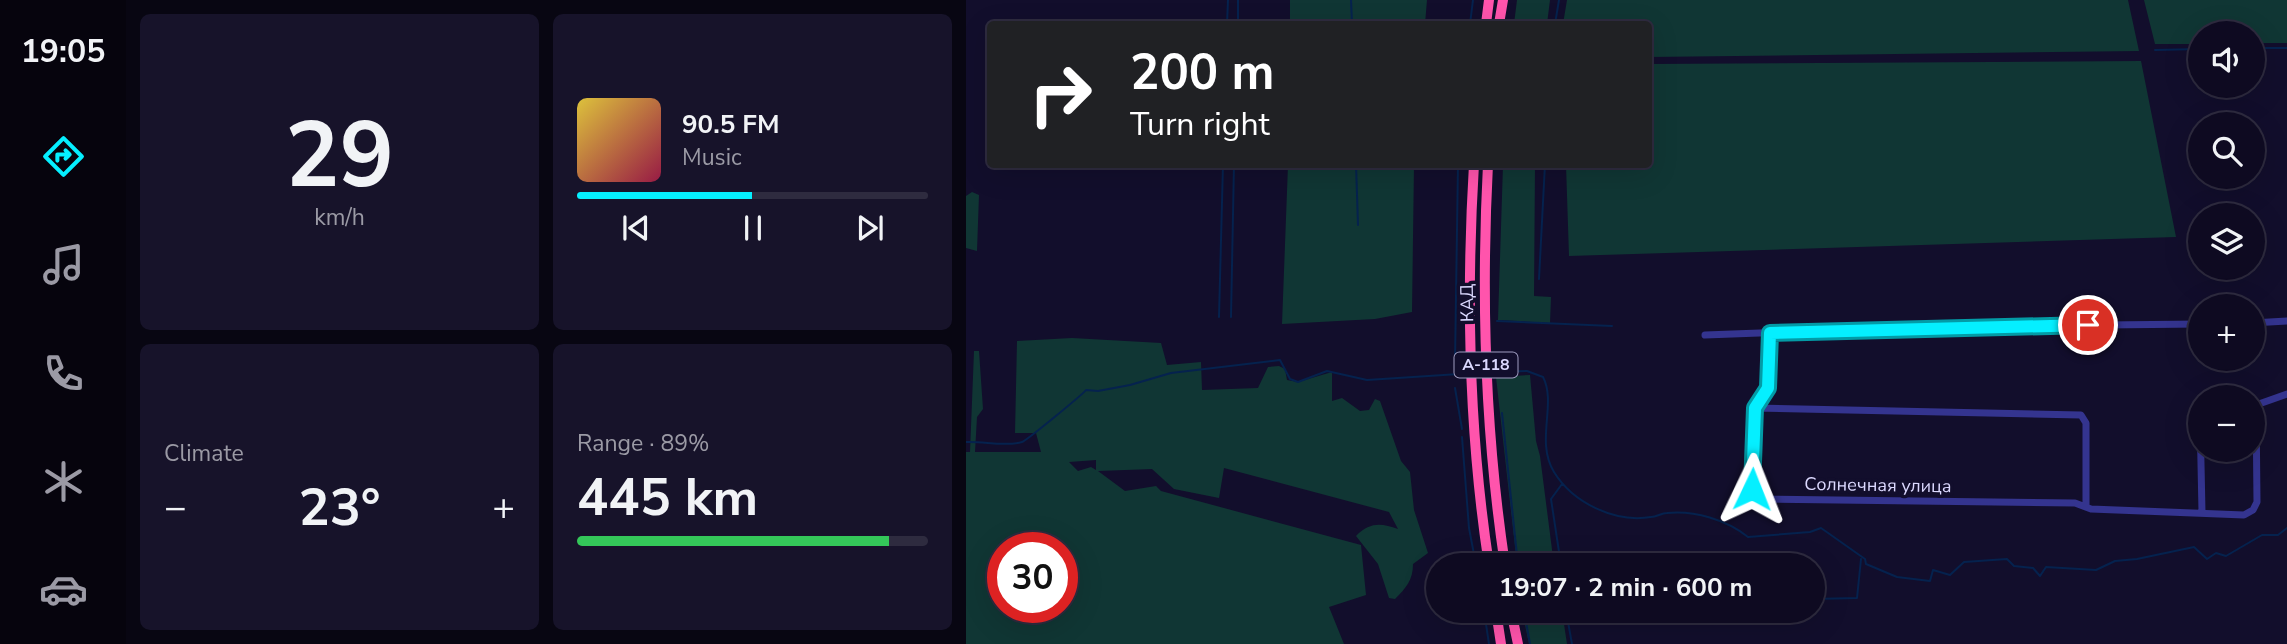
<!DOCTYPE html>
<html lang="en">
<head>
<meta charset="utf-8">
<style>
	:root { --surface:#0e0a21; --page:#17132a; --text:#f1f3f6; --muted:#9b9aa5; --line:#2e2b3f; --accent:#05efff }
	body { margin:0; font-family:"Nunito Sans",sans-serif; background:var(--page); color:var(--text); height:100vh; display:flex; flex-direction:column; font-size:26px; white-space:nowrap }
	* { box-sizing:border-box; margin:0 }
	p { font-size:23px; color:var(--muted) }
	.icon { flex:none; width:38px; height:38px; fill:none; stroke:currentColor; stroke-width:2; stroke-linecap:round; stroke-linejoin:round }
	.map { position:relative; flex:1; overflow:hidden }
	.panel { display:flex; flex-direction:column; gap:14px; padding:14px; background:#080612; width:840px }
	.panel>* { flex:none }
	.guide { position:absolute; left:21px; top:21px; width:665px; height:147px; border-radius:7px; box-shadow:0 7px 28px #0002,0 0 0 2px var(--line); background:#202124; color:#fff; overflow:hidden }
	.buttons { position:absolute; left:1222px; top:21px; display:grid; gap:14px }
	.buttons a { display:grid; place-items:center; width:77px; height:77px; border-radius:50%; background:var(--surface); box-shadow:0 7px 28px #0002,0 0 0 2px var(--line); font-size:35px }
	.speed { position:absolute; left:21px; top:532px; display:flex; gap:14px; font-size:35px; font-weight:700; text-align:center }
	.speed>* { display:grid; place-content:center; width:91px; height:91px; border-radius:50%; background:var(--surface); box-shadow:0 7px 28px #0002,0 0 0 2px var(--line); line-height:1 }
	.speed .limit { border:10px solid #d22; background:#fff; color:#111 }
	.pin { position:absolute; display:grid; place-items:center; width:60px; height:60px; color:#fff; margin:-30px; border:4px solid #fff; border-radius:50%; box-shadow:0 2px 7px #0007 }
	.me { position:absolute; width:77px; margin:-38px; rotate:2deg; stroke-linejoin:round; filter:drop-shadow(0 0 5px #0008) }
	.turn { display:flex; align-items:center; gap:24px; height:147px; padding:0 28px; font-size:32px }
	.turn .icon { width:91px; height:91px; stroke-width:2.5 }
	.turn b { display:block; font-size:49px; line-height:60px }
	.big { font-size:52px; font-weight:700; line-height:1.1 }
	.panel .card { flex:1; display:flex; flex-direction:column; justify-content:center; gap:10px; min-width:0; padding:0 24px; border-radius:10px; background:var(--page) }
	.panel .dial { align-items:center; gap:0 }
	.dial b { font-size:91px; line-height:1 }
	.song { display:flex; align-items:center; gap:21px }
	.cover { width:84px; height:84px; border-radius:10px; background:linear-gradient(135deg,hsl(50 70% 55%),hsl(340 70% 35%)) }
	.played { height:7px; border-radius:4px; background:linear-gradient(90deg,var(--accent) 50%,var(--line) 50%) }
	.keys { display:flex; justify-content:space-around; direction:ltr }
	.heat { display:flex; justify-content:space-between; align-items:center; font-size:38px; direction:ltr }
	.charge { height:10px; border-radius:5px; background:linear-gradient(90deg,#34c759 89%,var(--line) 0) }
	.panel .tiles { flex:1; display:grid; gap:14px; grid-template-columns:repeat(2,1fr) }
	.trip { position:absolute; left:460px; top:553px; width:399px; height:70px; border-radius:35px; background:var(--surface); box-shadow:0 7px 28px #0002,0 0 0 2px var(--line); font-weight:700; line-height:70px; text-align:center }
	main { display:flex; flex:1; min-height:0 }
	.tab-bar { display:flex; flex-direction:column; width:126px; justify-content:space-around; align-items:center; background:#06040d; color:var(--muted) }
	.tab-bar .icon { width:49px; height:49px }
	.tab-bar .active { color:var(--accent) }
	.tab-bar b { font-size:32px; color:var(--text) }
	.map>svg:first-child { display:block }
</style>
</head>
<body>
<main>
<nav class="tab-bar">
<b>19:05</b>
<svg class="icon active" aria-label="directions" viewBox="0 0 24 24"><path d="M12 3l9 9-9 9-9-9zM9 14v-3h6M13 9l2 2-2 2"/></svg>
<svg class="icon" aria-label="music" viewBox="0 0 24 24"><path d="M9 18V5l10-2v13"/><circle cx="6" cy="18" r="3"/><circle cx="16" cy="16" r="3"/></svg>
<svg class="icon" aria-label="phone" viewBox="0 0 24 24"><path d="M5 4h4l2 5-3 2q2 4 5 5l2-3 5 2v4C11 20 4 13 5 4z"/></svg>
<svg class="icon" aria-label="climate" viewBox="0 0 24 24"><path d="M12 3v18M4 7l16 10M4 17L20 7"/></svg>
<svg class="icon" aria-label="car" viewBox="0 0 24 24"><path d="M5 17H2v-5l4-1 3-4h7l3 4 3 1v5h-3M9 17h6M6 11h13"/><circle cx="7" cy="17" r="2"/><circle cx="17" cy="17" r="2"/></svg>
</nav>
<section class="panel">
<div class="tiles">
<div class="card dial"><b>29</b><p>km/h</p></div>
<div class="card">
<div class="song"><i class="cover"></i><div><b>90.5 FM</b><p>Music</p></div></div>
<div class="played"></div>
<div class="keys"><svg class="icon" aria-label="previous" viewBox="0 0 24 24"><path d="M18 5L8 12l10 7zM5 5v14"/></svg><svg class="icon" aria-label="pause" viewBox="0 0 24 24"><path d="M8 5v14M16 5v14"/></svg><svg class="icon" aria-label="next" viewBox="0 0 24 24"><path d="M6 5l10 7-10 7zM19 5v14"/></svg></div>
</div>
<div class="card"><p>Climate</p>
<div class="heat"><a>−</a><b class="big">23°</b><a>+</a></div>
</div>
<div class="card"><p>Range · 89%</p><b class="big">445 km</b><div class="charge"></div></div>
</div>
</section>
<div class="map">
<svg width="1321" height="644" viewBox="0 0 1321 644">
	<rect width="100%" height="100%" fill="#120e2c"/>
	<path fill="#103634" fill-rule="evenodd" d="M324 0H461L459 24H324Z
		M551 0H584L581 24H548Z
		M601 0H1162L1173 51 683 57 682 24H597Z
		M1178 0H1321V43H1286V33H1234V44H1189Z
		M1175 61 1210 237 603 256 600 165 682 164 683 64Z
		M322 165H448L446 312 409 319 316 324Z
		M537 165H569L568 296 585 297 584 323 532 320Z
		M6 192 13 195 11 251 0 248V196Z
		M106 338 195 343 201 365 235 362 236 390 292 388 302 367 313 366 319 369 321 380 332 382 366 372V401L376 398 394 411 403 410 409 399 414 401 435 461 444 472 448 510 462 553 447 564C447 580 440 588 429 599L423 598 412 564 390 536C404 522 415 523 432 529L423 512 258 468 253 498 208 489 186 469 132 471 159 491 190 486 195 491 395 545 400 595 363 607 378 644H0V452H4L8 351H13L17 409 11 417 9 452H75L70 433H49L51 341ZM130 460V470L125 467 112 471 103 462ZM37 548H96V607H37Z
		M564 375 570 441 574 456 588 565H551L530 377Z
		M556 611H596L601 644H563Z"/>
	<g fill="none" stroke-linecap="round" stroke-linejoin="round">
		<path stroke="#05224e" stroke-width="2" d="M385 0 386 24
			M261 24 262 0
			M272 24V0
			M504 24 507 0
			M589 24 593 0
			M1286 48H1321
			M1189 50 1234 49
			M390 164 392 225
			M573 279 579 164
			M253 317 257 164
			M265 317 268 164
			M531 321 646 326
			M489 362 492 164
			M531 372 561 371 577 377C591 404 569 441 588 472 607 503 649 523 685 517 691 517 695 513 701 513 728 510 761 520 782 537L844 532 855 528 899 559 900 564 931 577 964 581 967 570 984 575 998 562 1041 559 1048 566 1067 568 1074 576 1080 567 1130 570 1149 561 1171 559 1228 547 1241 559 1250 553 1260 556 1296 535H1312L1321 528
			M489 388 496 429
			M536 413 552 565
			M496 437 503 528 510 565
			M0 442C18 441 39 447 56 442 60 441 116 395 120 390L132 391 164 385 205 373 314 360 324 379 332 382 361 371 401 380 493 374
			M595 565 585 499 596 484
			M847 599 891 598 895 559
			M518 611 523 644
			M558 611 564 644
			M600 611 606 644"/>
		<path stroke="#34348f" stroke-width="7" d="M1286 323 1321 321
			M804 333 801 388 789 408 786 489 788 498 793 499 1109 503 1125 509 1278 515 1287 510 1291 502 1290 405 1321 394
			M739 335 955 327 1234 324
			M789 408 1115 415 1120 423V505
			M1234 415 1236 512"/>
		<path stroke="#ff54ac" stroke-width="10" d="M520 24 523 0
			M533 24 537 0
			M508 164C500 297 503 434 523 565
			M522 164C515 298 519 432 539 565
			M530 611 535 644
			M545 611 552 644"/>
	</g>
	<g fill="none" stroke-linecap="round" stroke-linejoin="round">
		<g stroke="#039ba6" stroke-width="18">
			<path id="route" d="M786 489 789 408 802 388 804 333 1122 325"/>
		</g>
		<use href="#route" stroke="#05efff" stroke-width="12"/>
	</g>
	<g text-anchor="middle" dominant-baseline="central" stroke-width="7" stroke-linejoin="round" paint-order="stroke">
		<rect fill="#120e2c" stroke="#9f9cc0" stroke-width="2" x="488.5" y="352.5" width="63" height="25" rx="5"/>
		<g font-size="16" font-weight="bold" fill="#dcd9ff">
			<text x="520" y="365">А-118</text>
		</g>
		<g font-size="18" fill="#dcd9ff" stroke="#120e2c">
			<text transform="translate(501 303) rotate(-91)">КАД</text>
			<text transform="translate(912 485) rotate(1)">Солнечная улица</text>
		</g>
	</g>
</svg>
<div class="buttons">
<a><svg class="icon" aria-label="sound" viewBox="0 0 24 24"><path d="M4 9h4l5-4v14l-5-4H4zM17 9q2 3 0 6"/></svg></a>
<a><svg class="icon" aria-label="search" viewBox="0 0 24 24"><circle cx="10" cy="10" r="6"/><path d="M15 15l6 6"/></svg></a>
<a><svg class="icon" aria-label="layers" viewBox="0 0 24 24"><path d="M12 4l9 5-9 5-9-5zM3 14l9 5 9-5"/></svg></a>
<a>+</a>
<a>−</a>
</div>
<div class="speed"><div class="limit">30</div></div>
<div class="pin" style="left:1122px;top:325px;background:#d93025"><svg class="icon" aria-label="arrive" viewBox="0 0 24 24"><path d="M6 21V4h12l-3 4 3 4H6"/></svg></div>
<svg class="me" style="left:786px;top:489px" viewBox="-20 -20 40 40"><path d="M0-17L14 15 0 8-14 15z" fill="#05efff" stroke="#fff" stroke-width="4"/></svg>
<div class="trip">19:07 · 2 min · 600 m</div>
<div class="guide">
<div class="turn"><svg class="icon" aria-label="right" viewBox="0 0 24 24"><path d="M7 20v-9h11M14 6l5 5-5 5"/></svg><div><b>200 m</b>Turn right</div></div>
</div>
</div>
</main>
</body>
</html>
